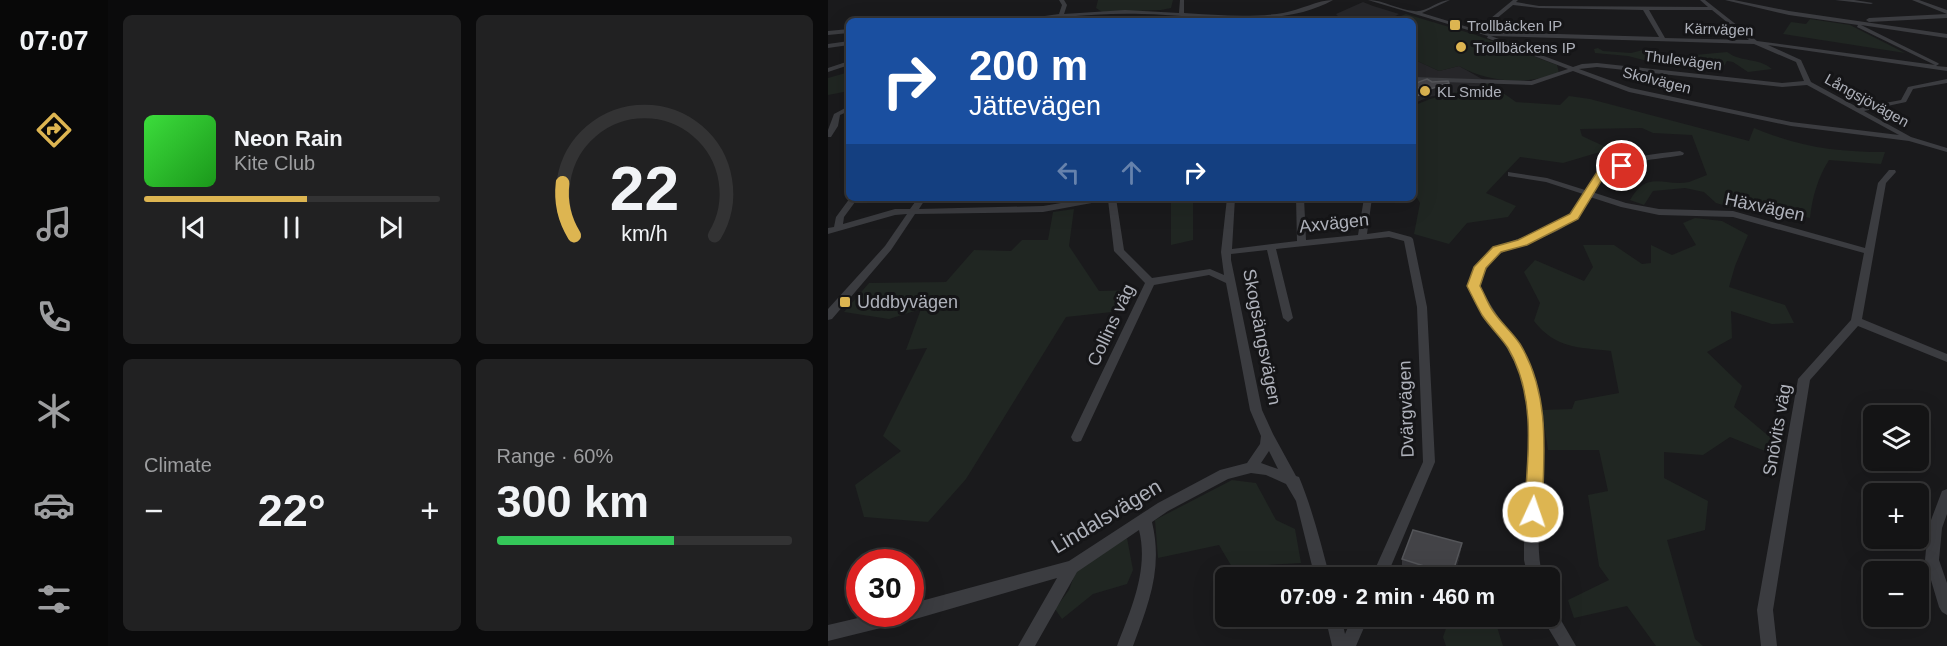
<!DOCTYPE html>
<html lang="en">
<head>
<meta charset="utf-8">
<style>
	:root { --surface:#141415; --page:#212122; --text:#f1f3f6; --muted:#9d9ea0; --line:#333334; --accent:#ddb551 }
	body { margin:0; font-family:Helvetica,sans-serif; background:var(--page); color:var(--text); height:100vh; display:flex; flex-direction:column; font-size:22px; white-space:nowrap }
	* { box-sizing:border-box; margin:0 }
	p { font-size:20px; color:var(--muted) }
	.icon { flex:none; width:33px; height:33px; fill:none; stroke:currentColor; stroke-width:2; stroke-linecap:round; stroke-linejoin:round }
	.map { position:relative; flex:1; overflow:hidden }
	.drawer { display:flex; flex-direction:column; gap:15px; padding:15px; background:#0b0b0c; width:720px }
	.drawer>* { flex:none }
	.hud { position:absolute; left:18px; top:18px; width:570px; height:183px; border-radius:9px; box-shadow:0 6px 24px #0002,0 0 0 2px var(--line); background:#1a4fa0; color:#fff; overflow:hidden }
	.buttons { position:absolute; left:1035px; top:405px; display:grid; gap:12px }
	.buttons a { display:grid; place-items:center; width:66px; height:66px; border-radius:9px; background:var(--surface); box-shadow:0 6px 24px #0002,0 0 0 2px var(--line); font-size:30px }
	.speed { position:absolute; left:18px; top:549px; display:flex; gap:12px; font-size:30px; font-weight:700; text-align:center }
	.speed>* { display:grid; place-content:center; width:78px; height:78px; border-radius:50%; background:var(--surface); box-shadow:0 6px 24px #0002,0 0 0 2px var(--line); line-height:1 }
	.speed .limit { border:9px solid #d22; background:#fff; color:#111 }
	.pin { position:absolute; display:grid; place-items:center; width:51px; height:51px; color:#fff; margin:-26px; border:3px solid #fff; border-radius:50%; box-shadow:0 2px 6px #0007 }
	.me { position:absolute; width:66px; margin:-33px; rotate:3deg; stroke-linejoin:round; filter:drop-shadow(0 0 4px #0008) }
	.turn { display:flex; align-items:center; gap:21px; height:126px; padding:0 24px; font-size:27px }
	.turn .icon { width:78px; height:78px; stroke-width:2.5 }
	.turn b { display:block; font-size:42px; line-height:51px }
	.lanes { display:flex; align-items:center; height:57px; padding:0 24px; background:#0003; justify-content:center; gap:30px; direction:ltr }
	.lanes .off { opacity:.35 }
	.big { font-size:45px; font-weight:600; line-height:1.1 }
	.drawer .card { flex:1; display:flex; flex-direction:column; justify-content:center; gap:9px; min-width:0; padding:0 21px; border-radius:9px; background:var(--page) }
	.drawer .dial { align-items:center; gap:0 }
	.dial svg { height:156px; overflow:visible; fill:none; stroke:var(--line); stroke-width:7; stroke-linecap:round; text-anchor:middle }
	.dial text { fill:var(--text); stroke:none }
	.song { display:flex; align-items:center; gap:18px }
	.cover { width:72px; height:72px; border-radius:9px; background:linear-gradient(135deg,hsl(120 70% 55%),hsl(120 70% 35%)) }
	.played { height:6px; border-radius:3px; background:linear-gradient(90deg,var(--accent) 55%,var(--line) 55%) }
	.keys { display:flex; justify-content:space-around; direction:ltr }
	.heat { display:flex; justify-content:space-between; align-items:center; font-size:33px; direction:ltr }
	.charge { height:9px; border-radius:4px; background:linear-gradient(90deg,#34c759 60%,var(--line) 0) }
	.drawer .tiles { flex:1; display:grid; gap:15px; grid-template-columns:repeat(2,1fr) }
	.trip { position:absolute; left:387px; top:567px; width:345px; height:60px; border-radius:9px; background:var(--surface); box-shadow:0 6px 24px #0002,0 0 0 2px var(--line); font-weight:600; line-height:60px; text-align:center }
	main { display:flex; flex:1; min-height:0 }
	.menu { display:flex; flex-direction:column; width:108px; justify-content:space-around; align-items:center; background:#080808; color:var(--muted) }
	.menu .icon { width:42px; height:42px }
	.menu .current { color:var(--accent) }
	.menu b { font-size:27px; color:var(--text) }
	.map>svg:first-child { display:block }
</style>
</head>
<body>
<main>
<nav class="menu">
<b>07:07</b>
<svg class="icon current" aria-label="directions" viewBox="0 0 24 24"><path d="M12 3l9 9-9 9-9-9zM9 14v-3h6M13 9l2 2-2 2"/></svg>
<svg class="icon" aria-label="music" viewBox="0 0 24 24"><path d="M9 18V5l10-2v13"/><circle cx="6" cy="18" r="3"/><circle cx="16" cy="16" r="3"/></svg>
<svg class="icon" aria-label="phone" viewBox="0 0 24 24"><path d="M5 4h4l2 5-3 2q2 4 5 5l2-3 5 2v4C11 20 4 13 5 4z"/></svg>
<svg class="icon" aria-label="climate" viewBox="0 0 24 24"><path d="M12 3v18M4 7l16 10M4 17L20 7"/></svg>
<svg class="icon" aria-label="car" viewBox="0 0 24 24"><path d="M5 17H2v-5l4-1 3-4h7l3 4 3 1v5h-3M9 17h6M6 11h13"/><circle cx="7" cy="17" r="2"/><circle cx="17" cy="17" r="2"/></svg>
<svg class="icon" aria-label="filters" viewBox="0 0 24 24"><path d="M4 7h16M4 17h16"/><circle cx="9" cy="7" r="2"/><circle cx="15" cy="17" r="2"/></svg>
</nav>
<section class="drawer">
<div class="tiles">
<div class="card">
<div class="song"><i class="cover"></i><div><b>Neon Rain</b><p>Kite Club</p></div></div>
<div class="played"></div>
<div class="keys"><svg class="icon" aria-label="previous" viewBox="0 0 24 24"><path d="M18 5L8 12l10 7zM5 5v14"/></svg><svg class="icon" aria-label="pause" viewBox="0 0 24 24"><path d="M8 5v14M16 5v14"/></svg><svg class="icon" aria-label="next" viewBox="0 0 24 24"><path d="M6 5l10 7-10 7zM19 5v14"/></svg></div>
</div>
<div class="card dial"><svg viewBox="0 0 100 80">
<path d="M14 69A42 42 0 1 1 86 69"/>
<path d="M14 69A42 42 0 0 1 8 42" stroke="#ddb551"/>
<text x="50" y="56" font-size="32" font-weight="700">22</text>
<text x="50" y="72" font-size="11">km/h</text>
</svg></div>
<div class="card"><p>Climate</p>
<div class="heat"><a>−</a><b class="big">22°</b><a>+</a></div>
</div>
<div class="card"><p>Range · 60%</p><b class="big">300 km</b><div class="charge"></div></div>
</div>
</section>
<div class="map">
<svg width="1119" height="646" viewBox="0 0 1119 646">
	<rect width="100%" height="100%" fill="#1a1a1c"/>
	<path fill="#262629" d="M535 2 545 6 571 14 558 21 553 19 515 21 508 14Z
		M585 59 611 71 631 66 661 83 637 91 600 97 585 104Z"/>
	<path fill="#202622" d="M270 0H345L343 8 333 10 274 12 268 8Z
		M578 14 648 35 729 65 731 73C698 85 662 83 631 66L611 71 585 59V21H560Z
		M982 19 1022 25 1077 53 955 34 963 22 978 24Z
		M770 48 775 51 803 53 815 50 856 56 899 52C914 63 930 57 944 69L920 72 905 62 899 61 896 66 889 67 842 59 827 63 800 56 767 53 766 49Z
		M21 72V91L0 95V78Z
		M661 83 688 102 732 105 741 96 762 99 921 141 926 128C972 147 1008 152 1057 152L1053 164 1001 160C990 177 984 198 982 218L965 214 958 207 930 203 919 212 888 203 876 192 857 188 825 191 816 205 802 200C820 169 835 187 861 182 867 180 873 177 879 175L864 135 825 133 814 128 752 129 754 136 782 149 735 163 692 157 658 193 688 206 680 217 639 223 621 244 586 234 592 203 585 191V106L602 99Z
		M343 198H365V240L343 245Z
		M246 209 241 246 271 291 309 290 293 311 238 317 138 479 100 522 36 517 27 485 73 451 55 436 99 348 78 350 93 309 61 319 16 312 41 283 118 282 146 250 183 251 194 240H220L225 212Z
		M867 218 894 221 920 235 907 266 901 287 957 305 966 323 944 324 903 311 904 338 879 352 914 386 906 407 949 443 947 455 902 437 875 455 836 452V478L880 501 877 530 839 540 867 639 875 646H828L799 606 746 618 740 600 781 580 771 566 760 495 780 491 771 450H720L714 410 744 409 747 401 791 393 783 351C750 347 728 349 706 321L712 303 696 272 707 260 756 281 765 267 755 245H786L814 264 823 263V245L844 255 868 245 855 223Z
		M404 480 428 483 448 520 467 529 473 563 404 567 391 545 330 558 327 520Z
		M299 538 305 570 299 584 265 594 234 619 227 609 241 590 249 568Z
		M622 617H666L675 646H618L615 637Z"/>
	<g fill="none" stroke-linecap="round" stroke-linejoin="round">
		<path fill="#3b3c40" fill-rule="evenodd" d="M231 0H236L239 5 236 14 297 10 351 13 352 0H356V13C389 15 422 18 455 13 472 10 490 0 505 0 452 30 373 15 314 14 288 13 261 15 235 17L234 21H228L230 17 181 21 231 14 234 5Z
			M540 0C556 0 570 10 586 11 598 13 610 0 622 0L594 13 656 32 657 23 685 0H690L688 2 711 6 880 7 872 0H877L929 41 1107 65 1029 27 1030 25 961 15 897 0H906L961 11 1119 34V38L1033 25 1110 63 1111 64 1108 66 1119 67V71L940 45 973 60 983 82 1031 108 1073 100 1080 87 1119 79V83L1085 89 1078 102 1036 111 1083 137 1119 148V152L1081 141 963 126 801 92 745 71 704 85 585 81V77L703 81 740 69 659 38 660 36ZM685 5 711 8 815 10 831 37 662 32V24ZM821 10H884L921 40 837 38ZM663 36 926 44 968 62 976 81 954 83 769 63 754 64 745 67ZM769 67 954 87 979 85 1071 135 963 122 803 88 751 69Z
			M1007 0H1026L1045 3 1043 4Z
			M1084 0H1091L1119 10V14Z
			M1119 14V18L1041 22 1038 20 1041 18Z
			M122 16 120 19 88 21 91 19Z
			M21 29V33L0 35V31Z
			M21 41V45L0 48V44Z
			M21 61V65L0 72V68Z
			M21 106V111L12 115 10 126 3 137H0V130L6 114Z
			M852 151 856 153 855 155C823 161 781 159 764 192L798 203 831 209 905 211 1037 248 1050 183 1061 170H1067L1068 172 1058 183 1034 319 1119 354V362L1030 326 982 380 945 610 949 646H933L929 610 970 379 1023 320 1036 253 905 217 831 215 793 207 762 197C749 224 729 233 701 242 689 245 676 250 667 258 659 266 655 276 651 286 673 324 704 359 712 404 717 435 715 468 713 500 711 526 708 552 715 578H700L696 560V544C699 488 714 423 690 370 677 340 657 314 641 286 646 275 651 263 660 254 669 246 682 242 693 238 721 230 742 222 755 194L718 182 680 176V172L719 178 757 190C775 157 818 155 852 151Z
			M22 198H30L16 217 15 224 67 209H82L90 198H98L91 209 215 206 263 198H288L296 250 324 278 382 269 396 275 393 252 399 198H407L404 249 469 241 468 198H476L478 240 530 235 536 198H544L539 234 561 231 583 237 585 239 599 307 607 462 558 578H543L595 462 589 307 576 241 561 237 448 249 465 318 460 322 455 318 439 250 403 254V260L434 410 445 434 468 476 471 477C484 508 493 544 502 578H487L468 501 458 484 438 475 423 473 400 479 340 511 324 522C335 568 321 603 305 646H289C303 609 321 570 311 530L249 572 207 646H190L229 578 77 622 0 641V625L47 614H82V604L241 561 330 503 392 470 419 463 432 444 433 436 422 410 398 283 381 275 326 285 253 441 249 442 245 441 243 437 317 283 286 251 280 200 215 212 87 214 63 250 4 319 0 320V309L57 246 79 214 67 215 0 234V228L6 227 8 217ZM441 451 450 469 433 463Z
			M1119 489V514L1114 528 1111 560 1119 583V615L1114 612 1111 607 1097 560 1100 528 1114 491Z
			M722 608 727 610 748 646H731L713 616H722Z
			M497 616H513L517 634 525 616H541L528 646H504Z"/>
	</g>
	<path fill="#36363a" d="M604 82 621 83 620 90 596 98 591 95 590 100 585 102V84Z
		M634 543 631 559 625 578H583L574 574V559Z"/>
	<path fill="#252528" d="M621 83 620 90 596 98V91Z
		M591 95 590 100 585 102V97Z
		M634 543 631 559 625 578H623Z"/>
	<path fill="#434347" stroke="#545559" stroke-width="1.5" d="M599 79 604 82 620 81 621 83 596 91 585 85V84Z
		M585 92 591 95 585 97Z
		M585 530 634 543 623 578H592L596 566 574 559Z"/>
	<path fill="#ddb551" stroke="#907635" stroke-width="1.5" d="M794 163 799 166 797 168 776 176 750 219 699 245 673 252 658 268 652 286C657 295 660 304 665 311 673 323 684 332 692 344 723 395 716 455 714 512L712 518 705 520 699 518 696 512C700 458 709 397 680 348 673 337 662 327 654 315 649 306 644 296 639 286L646 267 665 247 690 240 742 214 769 172Z"/>
	<g fill="#ddb551" stroke="#151517" stroke-width="2">
		<rect x="621" y="19" width="12" height="12" rx="3"/>
		<circle cx="633" cy="47" r="6"/>
		<circle cx="597" cy="91" r="6"/>
		<rect x="11" y="296" width="12" height="12" rx="3"/>
	</g>
	<g text-anchor="middle" dominant-baseline="central" stroke-width="6" stroke-linejoin="round" paint-order="stroke">
		<g font-size="15" fill="#aeb1ba" stroke="#151517" text-anchor="start">
			<text x="639" y="25">Trollbäcken IP</text>
			<text x="645" y="47">Trollbäckens IP</text>
			<text x="609" y="91">KL Smide</text>
		</g>
		<g font-size="15" fill="#aeb1ba" stroke="#151517">
			<text transform="translate(891 29) rotate(2)">Kärrvägen</text>
			<text transform="translate(855 60) rotate(7)">Thulevägen</text>
			<text transform="translate(829 80) rotate(14)">Skolvägen</text>
			<text transform="translate(1039 100) rotate(29)">Långsjövägen</text>
		</g>
		<g font-size="18" fill="#aeb1ba" stroke="#151517">
			<text transform="translate(937 207) rotate(12)">Häxvägen</text>
			<text transform="translate(506 223) rotate(-6)">Axvägen</text>
			<text transform="translate(283 325) rotate(-65)">Collins väg</text>
			<text transform="translate(434 337) rotate(79)">Skogsängsvägen</text>
			<text transform="translate(578 409) rotate(-92)">Dvärgvägen</text>
			<text transform="translate(949 430) rotate(-80)">Snövits väg</text>
		</g>
		<g font-size="18" fill="#aeb1ba" stroke="#151517" text-anchor="start">
			<text x="29" y="302">Uddbyvägen</text>
		</g>
		<g font-size="21" fill="#aeb1ba" stroke="#151517">
			<text transform="translate(278 516) rotate(-31)">Lindalsvägen</text>
		</g>
	</g>
</svg>
<div class="buttons">
<a><svg class="icon" aria-label="layers" viewBox="0 0 24 24"><path d="M12 4l9 5-9 5-9-5zM3 14l9 5 9-5"/></svg></a>
<a>+</a>
<a>−</a>
</div>
<div class="speed"><div class="limit">30</div></div>
<div class="pin" style="left:794px;top:166px;background:#d93025"><svg class="icon" aria-label="arrive" viewBox="0 0 24 24"><path d="M6 21V4h12l-3 4 3 4H6"/></svg></div>
<svg class="me" style="left:705px;top:512px" viewBox="-20 -20 40 40"><circle r="17" fill="#ddb551" stroke="#fff" stroke-width="3"/><path d="M0-11L8 9 0 5-8 9z" fill="#fff"/></svg>
<div class="trip">07:09 · 2 min · 460 m</div>
<div class="hud">
<div class="turn"><svg class="icon" aria-label="right" viewBox="0 0 24 24"><path d="M7 20v-9h11M14 6l5 5-5 5"/></svg><div><b>200 m</b>Jättevägen</div></div>
<div class="lanes"><svg class="icon off" aria-label="left" viewBox="0 0 24 24"><path d="M17 20v-9H6M10 6l-5 5 5 5"/></svg><svg class="icon off" aria-label="ahead" viewBox="0 0 24 24"><path d="M12 20V5M6 11l6-6 6 6"/></svg><svg class="icon" aria-label="right" viewBox="0 0 24 24"><path d="M7 20v-9h11M14 6l5 5-5 5"/></svg></div>
</div>
</div>
</main>
</body>
</html>
